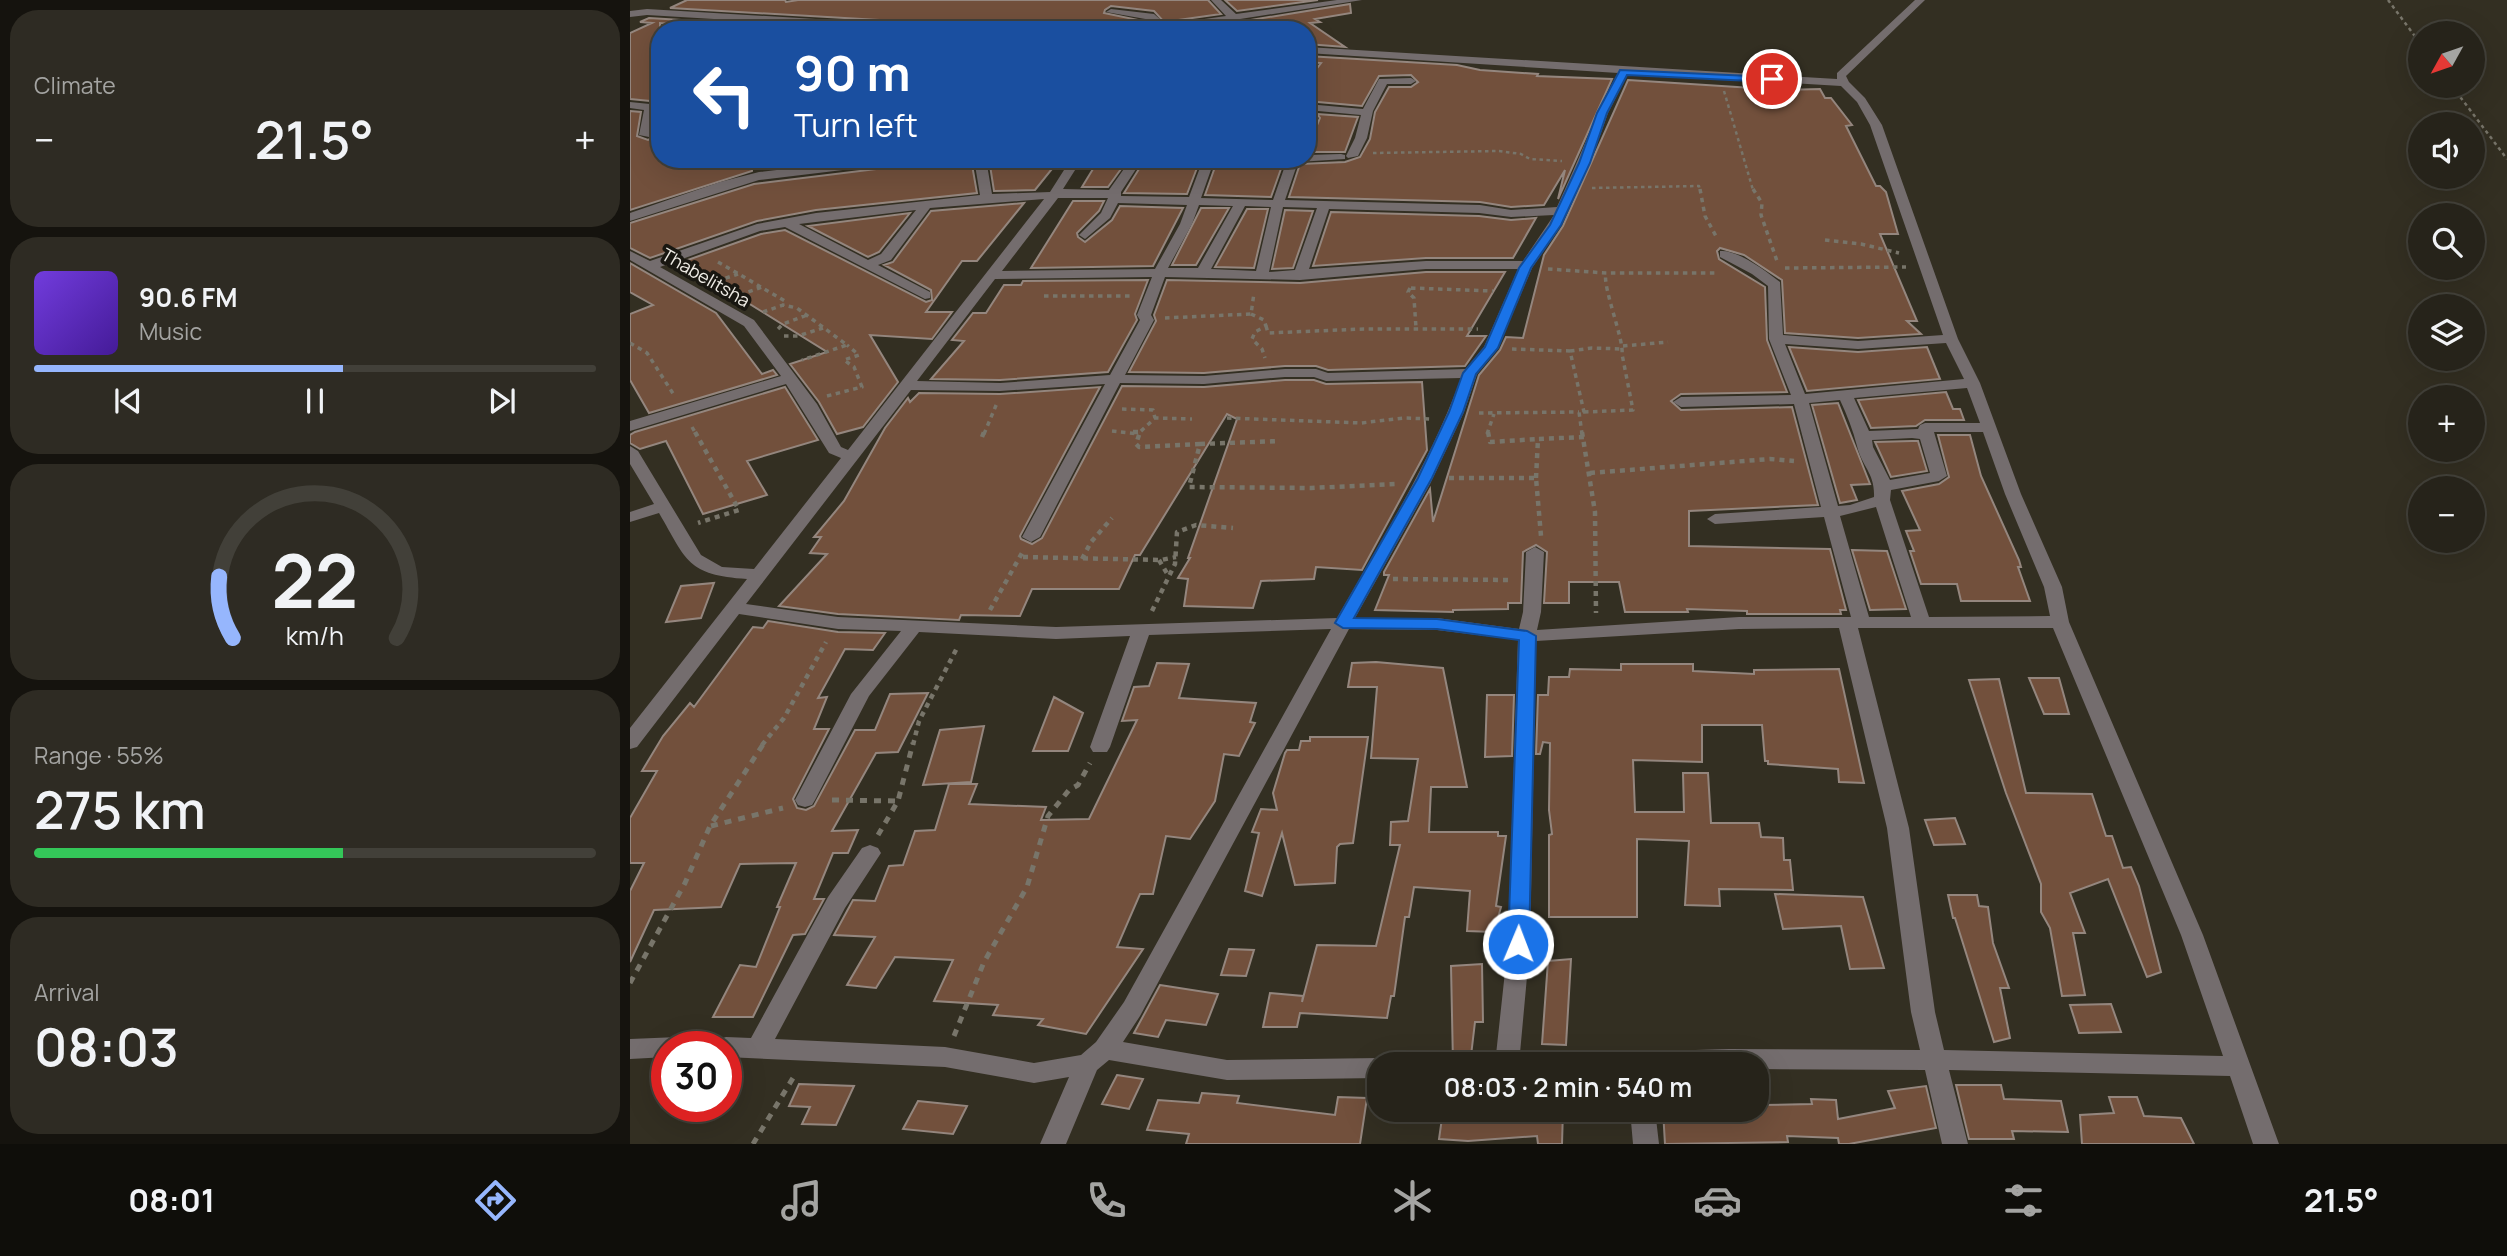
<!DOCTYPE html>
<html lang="en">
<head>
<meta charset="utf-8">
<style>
	:root { --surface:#26231a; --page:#2e2b23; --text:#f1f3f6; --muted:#a4a4a2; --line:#424039; --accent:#96b6fd }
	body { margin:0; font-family:Manrope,sans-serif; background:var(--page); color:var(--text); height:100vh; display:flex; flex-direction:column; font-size:26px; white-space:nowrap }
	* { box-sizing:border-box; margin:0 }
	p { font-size:23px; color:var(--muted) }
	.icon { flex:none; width:38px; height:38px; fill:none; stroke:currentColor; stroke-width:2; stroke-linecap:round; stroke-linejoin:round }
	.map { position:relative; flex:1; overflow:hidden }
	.drawer { display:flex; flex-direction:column; gap:10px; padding:10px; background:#15130e; width:630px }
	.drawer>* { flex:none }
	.hud { position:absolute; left:21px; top:21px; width:665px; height:147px; border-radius:28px; box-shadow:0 7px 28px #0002,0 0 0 2px var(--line); background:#1a4fa0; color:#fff; overflow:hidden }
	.needle { width:46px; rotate:230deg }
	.buttons { position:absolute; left:1778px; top:21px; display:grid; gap:14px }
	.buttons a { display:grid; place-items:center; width:77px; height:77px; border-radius:50%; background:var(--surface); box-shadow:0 7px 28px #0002,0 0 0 2px var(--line); font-size:35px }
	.speed { position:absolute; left:21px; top:1031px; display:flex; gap:14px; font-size:35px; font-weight:700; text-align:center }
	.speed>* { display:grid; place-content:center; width:91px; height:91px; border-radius:50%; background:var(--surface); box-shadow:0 7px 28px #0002,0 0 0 2px var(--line); line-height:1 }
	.speed .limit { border:10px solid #d22; background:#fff; color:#111 }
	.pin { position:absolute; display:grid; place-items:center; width:60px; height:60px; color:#fff; margin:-30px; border:4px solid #fff; border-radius:50%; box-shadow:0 2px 7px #0007 }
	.me { position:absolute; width:77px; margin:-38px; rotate:1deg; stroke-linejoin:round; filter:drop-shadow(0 0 5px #0008) }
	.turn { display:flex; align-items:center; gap:24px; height:147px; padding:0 28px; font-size:32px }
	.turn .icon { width:91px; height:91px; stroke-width:2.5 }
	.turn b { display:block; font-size:49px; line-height:60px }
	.big { font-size:52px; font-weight:600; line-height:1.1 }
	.drawer .card { flex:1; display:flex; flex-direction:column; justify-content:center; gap:10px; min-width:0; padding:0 24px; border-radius:28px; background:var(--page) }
	.drawer .dial { align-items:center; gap:0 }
	.dial svg { height:182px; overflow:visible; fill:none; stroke:var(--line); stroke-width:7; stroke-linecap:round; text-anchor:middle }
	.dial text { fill:var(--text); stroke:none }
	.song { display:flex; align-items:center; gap:21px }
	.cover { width:84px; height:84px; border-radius:10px; background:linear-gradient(135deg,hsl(260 70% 55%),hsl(260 70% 35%)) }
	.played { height:7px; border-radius:4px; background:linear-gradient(90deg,var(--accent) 55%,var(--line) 55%) }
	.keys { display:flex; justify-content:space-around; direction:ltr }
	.heat { display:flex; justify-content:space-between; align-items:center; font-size:38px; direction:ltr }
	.charge { height:10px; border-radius:5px; background:linear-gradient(90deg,#34c759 55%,var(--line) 0) }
	.trip { position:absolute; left:737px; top:1052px; width:402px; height:70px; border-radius:28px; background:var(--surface); box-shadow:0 7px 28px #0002,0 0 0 2px var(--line); font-weight:600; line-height:70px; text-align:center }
	.tabs { display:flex; height:112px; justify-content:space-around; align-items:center; background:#0f0e0a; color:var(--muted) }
	.tabs .icon { width:49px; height:49px }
	.tabs .active { color:var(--accent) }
	.tabs b { font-size:32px; color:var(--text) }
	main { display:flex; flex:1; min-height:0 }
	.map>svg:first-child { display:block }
</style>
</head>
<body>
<main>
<section class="drawer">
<div class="card"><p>Climate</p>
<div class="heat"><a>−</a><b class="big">21.5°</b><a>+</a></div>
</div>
<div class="card">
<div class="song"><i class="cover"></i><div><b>90.6 FM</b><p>Music</p></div></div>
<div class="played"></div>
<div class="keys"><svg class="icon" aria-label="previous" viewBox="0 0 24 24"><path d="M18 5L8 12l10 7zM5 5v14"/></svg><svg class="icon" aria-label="pause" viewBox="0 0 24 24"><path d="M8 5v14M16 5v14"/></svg><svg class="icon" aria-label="next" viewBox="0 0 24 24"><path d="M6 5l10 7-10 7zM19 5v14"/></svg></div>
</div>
<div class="card dial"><svg viewBox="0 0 100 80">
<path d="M14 69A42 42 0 1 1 86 69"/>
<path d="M14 69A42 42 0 0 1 8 42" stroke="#96b6fd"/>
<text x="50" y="56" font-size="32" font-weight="700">22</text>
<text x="50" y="72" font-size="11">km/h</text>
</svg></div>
<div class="card"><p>Range · 55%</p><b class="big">275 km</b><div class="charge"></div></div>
<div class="card"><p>Arrival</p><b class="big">08:03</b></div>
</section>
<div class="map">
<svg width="1877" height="1144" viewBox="0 0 1877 1144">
	<rect width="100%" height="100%" fill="#332f22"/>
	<path fill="#72503c" stroke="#94867e" stroke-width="2" d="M57 0H155L156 2 168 0H578L591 14 534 22 524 11 481 6 475 10 474 13 518 22V25L511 30H327L319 24 40 8Z
		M595 0H688L607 11Z
		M720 4 721 13 685 19 690 22 680 23 715 47 677 44V30H559Z
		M19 18 217 30 116 29 30 23V159H123L122 171 0 210V111L11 112 7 136 18 140 22 138 28 108 20 101 0 99V33L22 23 10 22Z
		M677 56 827 65 850 70 908 74 907 76 982 79 928 199 935 170 914 205 881 207 850 202 659 197 670 164 715 162 730 157 740 139 745 112 759 87H781L788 82 781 75 749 76 732 106 677 101V81L691 63 677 62Z
		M998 80 1152 90 1190 89 1195 98H1201L1222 125 1216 126 1246 186H1250L1256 192 1268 234H1250L1287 321H1277L1291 334 1228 338 1155 333 1152 280 1114 255 1090 248 1087 251 1089 259 1135 287 1137 340 1157 392 1051 394 1041 401 1051 410 1162 407 1188 505 1059 511V546L1200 549 1216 610H1210L1211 614H1117V611L1057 609 1058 612H995L989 582H939V603H914L917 552 906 545 893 552 891 603H878V609L823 610V612L745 610 759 575H754V572L800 489 803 522 849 375 870 350 876 337 893 338 914 255 933 226Z
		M687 114 728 117 715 152H677L679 134 685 130 690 118Z
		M328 159H341L347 193 186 210 127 221 20 258 0 248V223L124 184Z
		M359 159H430L405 190 364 191Z
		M652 166 641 197 575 195 585 167Z
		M567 168 557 194 494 193 509 169Z
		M463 169H491L478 187H452Z
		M443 201H474L469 211 447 233 448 237 455 242 482 220 490 206 553 208 523 266 401 268Z
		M394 203 347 261H332L296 312H322L302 339 240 335 268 382 233 427 207 434 189 402 160 364 197 352 52 262 131 234 155 230 296 302 302 300 301 290 254 265 263 262 301 211Z
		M571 208H599L566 265H542Z
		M617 209H638L624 268 585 267Z
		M655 210 683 211 663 268 642 269Z
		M701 212 849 216 881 220 906 218 883 258H796L683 266Z
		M280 213 249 252 238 257 178 226Z
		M0 263 86 313 132 374 143 370 147 375 19 413 0 380V314L23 305 0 292Z
		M796 272H875L837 336H856L835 366 698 370 686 366H655L574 373 499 372 526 321 524 315 537 280 670 283Z
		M518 280 505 314 507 320 478 372 370 380 301 379 334 341 322 340 343 313H356L374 285H391L393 281Z
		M1159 347 1228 352 1297 347 1310 379 1177 391Z
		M655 380H684L696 384 792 382 797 450 732 570 686 567 684 579 631 581 623 608 554 606 558 579 548 578 560 558H558L607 419 597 414 510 555H505L489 589H402L390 616 331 615 329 620 208 614 149 606 197 554 180 553 191 537H184L214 501 255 428 278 398 280 402 289 393 370 394 470 387 390 536 391 539 402 544 412 538 492 386 574 387Z
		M155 387 188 440 117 461 137 495 73 514 36 441 10 449 0 443V435L5 432Z
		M1316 392 1323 409H1330L1334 420H1295L1286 426 1241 428 1228 400Z
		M1208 403 1240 484 1221 485 1227 500 1210 503 1182 405Z
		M1308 435H1340L1351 476 1389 560 1391 567H1388L1400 601H1331L1327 584H1291L1280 551H1284L1276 531 1290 530 1272 491 1309 484 1319 477Z
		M1282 441H1288L1297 471 1261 477 1245 442Z
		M1222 550 1257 551 1276 609 1240 610Z
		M84 583 71 618 36 622 51 586Z
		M138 621 208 632 255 633 243 650 215 649 188 698 197 697 184 729H199L163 799 167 808 176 810 184 806 225 730H245L260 694 298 693 268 752 246 753 202 831 228 830 218 853H203L184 899H194L175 934 163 935 123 1017H83L110 965 126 967 150 907H147L166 863 110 864 91 907 24 910 0 962V891L14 863H0V818L27 771H12L33 736 60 703 64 707 123 627 133 628Z
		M746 662 813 668 837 787H801L799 832H868V836H876L866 906 871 907 864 932 837 931 840 891 784 887 779 917H775L764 996H761L757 1018 670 1013 667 1027H633L640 993 673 996 672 1002 687 945 746 946 770 845H760L761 822 778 821 788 759 741 758 747 687H718L722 663Z
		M527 663 559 664 549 698 626 703 620 722 625 723 609 756 594 754 585 801 560 839 536 836 523 894H510L487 947 513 949 456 1034 408 1025 413 1019 363 1015 368 1005 304 1001 323 960 265 957 246 988 217 985 245 937 204 935 223 900 245 901 259 866 273 865 285 831 305 830 319 784H347L339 804 416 807 411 820 459 819 507 720 492 721 504 687 519 686Z
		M991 664H1063V671L1124 674V670L1209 669 1234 783 1209 782 1208 769 1138 764V761H1135L1132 725H1072V762L1003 760 1005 812H1054L1053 773H1078L1081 823H1129L1131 837 1153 838 1154 860H1160L1163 890 1089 889 1090 906 1055 905 1059 841 1007 839V917H919V835L922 834 919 810 920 743 913 742 910 754H906L908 695H918L919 677H939L940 669 991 670Z
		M1399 678H1429L1439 714H1414Z
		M1369 679 1396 793 1462 794 1476 836H1482L1493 868 1501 867 1509 886 1531 972 1517 977 1478 879 1440 893 1455 933H1443L1455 995 1432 996 1420 928 1411 912V884L1376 793 1339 680Z
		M857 695H884L882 756 855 757Z
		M424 697 453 713 438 751H403Z
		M354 726 341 782 293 785 310 730Z
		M680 737H738L723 843 710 844 707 847 705 883 665 885 652 833 632 896 615 891 629 833 622 832 631 809 647 810 643 793 655 753 657 750H669L671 741H680Z
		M1325 818 1335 844 1304 845 1295 820Z
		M1145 894 1233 897 1254 968 1220 969 1211 926 1153 929Z
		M1318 895H1347L1349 906 1358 907 1363 943 1379 988H1370L1380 1038 1364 1042 1325 918H1323Z
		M599 949 624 950 616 976 591 975Z
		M941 959 936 1045 912 1044 918 961Z
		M852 964 853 1022H845L840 1064H823L821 966Z
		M530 985 588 994 576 1025 536 1020 528 1037 504 1033Z
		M1481 1004 1491 1032 1449 1033 1440 1005Z
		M487 1075 513 1079 499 1109 472 1104Z
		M169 1084 224 1086 206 1125 172 1124 180 1107 159 1106Z
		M1326 1085H1371L1374 1099 1431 1101 1438 1132 1382 1131 1384 1139H1339Z
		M1296 1086 1306 1128 1219 1144H1209L1208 1138 1157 1136 1158 1142 1035 1144 1033 1110H1132V1105L1182 1104 1181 1099 1206 1100 1208 1119 1265 1108 1258 1091Z
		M572 1093 609 1096 607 1103 705 1115 708 1097 737 1098 730 1144H556L559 1134 517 1130 528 1100 569 1103Z
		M1479 1097H1507L1514 1116 1551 1118 1564 1144H1452L1450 1115 1484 1113Z
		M288 1101 337 1106 323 1134 273 1129Z
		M862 1110H933L932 1144H908L907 1136 838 1141 809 1139 813 1111 862 1113Z"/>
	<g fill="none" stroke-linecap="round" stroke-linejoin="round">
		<path stroke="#78756a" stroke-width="2.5" stroke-dasharray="3.5 3.5" stroke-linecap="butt" d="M1758 0 1790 43
			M1822 86 1877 159
			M1094 91 1123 190
			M743 153 869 151 891 154 900 159 932 161
			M962 188 1069 186 1070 190"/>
		<path stroke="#78756a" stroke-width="3.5" stroke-dasharray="4.5 4.5" stroke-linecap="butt" d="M1070 189 1075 216 1087 238
			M1123 189 1132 203 1131 215 1147 261
			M1195 240 1231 244 1269 253
			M88 262 155 301 153 305
			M1155 268 1276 267
			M918 269 976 273H1087
			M87 281 108 274
			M780 288 778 292 784 298 786 328
			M781 288 863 291
			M110 295 132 287
			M414 296H500
			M133 312 153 305 167 308 217 345 172 360
			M621 314 634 320 636 326 625 332 622 339 632 349 635 358
			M535 318 621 314 624 293
			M636 326 638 333 734 329H848
			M148 329 153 324 177 315
			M154 336H168L193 328
			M0 343 17 353 44 395
			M993 346 1038 342
			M882 349 940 351 954 412H949L952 434
			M940 351 962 348 992 349
			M197 396 232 387 224 367 214 360 229 355 217 345
			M492 409 523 410 525 418 510 432
			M954 412 1003 410 992 354C994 339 972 286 976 273
			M849 413 949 412
			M524 418 562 419
			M597 418 731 423 774 418 800 419
			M62 427 66 434
			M482 431 509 434
			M354 434 367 403
			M857 434 864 414"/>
		<path stroke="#78756a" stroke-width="4.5" stroke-dasharray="5 5" stroke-linecap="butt" d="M65 432 109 510 68 523
			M503 432H510L506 444 509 447 570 444 559 487 681 488 766 484
			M858 432 860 442 908 439
			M952 432 965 512 966 613
			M352 437 354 432
			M570 444 650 441
			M960 473 1140 459 1164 461
			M819 478H906L911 536
			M906 478 908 439 954 437
			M393 557 531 560 546 557
			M452 559 461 542 482 518
			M529 560 538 575
			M763 579 880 580
			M360 610 392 553
			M522 611 545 564 547 532 566 525 603 528
			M132 745 154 718 196 642
			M283 745 289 721 327 648"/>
		<path stroke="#78756a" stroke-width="5" stroke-dasharray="7 7" stroke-linecap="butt" d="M202 800 268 801
			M81 826 153 808
			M248 835 268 801 283 743
			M0 983 55 883 80 826 134 743
			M324 1036 354 962 397 887 418 816 439 790 448 785 460 763
			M123 1144 166 1073"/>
		<path fill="#746d6e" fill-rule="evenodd" d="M581 0H591L606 14 707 0H732L540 30H513L521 27V20L476 12 481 9 524 14 532 21 531 25 596 16Z
			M1285 0H1295L1216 76 1219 82 1235 98 1252 125 1328 339 1350 383 1391 494 1432 587 1439 622 1573 935 1649 1144H1623L1600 1076 1319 1070 1338 1144H1312L1295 1070 1127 1069V1064H918L921 1057 930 1054 1099 1049 1290 1050 1281 1012 1257 828 1209 628 1109 629 906 641 900 944 889 1064H865L878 944 888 640 807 630 719 629 510 1016 493 1042 597 1060 749 1058 759 1064H749V1078L597 1080 479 1060 467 1070 436 1144H410L439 1077 404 1083 315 1067 96 1057V1046H37V1057L0 1059V1039L73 1036 82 1039 85 1045 87 1040 96 1037 121 1038 198 897 232 848 240 845 248 848 251 853 215 908 145 1039 315 1047 404 1063 451 1055 466 1042 494 1002 701 629 519 635 480 747 477 752H463L460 747 500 636 426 639 289 632 239 696 185 800 182 805 175 807 168 805 165 800 221 694 271 631 208 629 109 614 7 747 0 749V728L117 579C57 575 57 561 29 513L0 522V512L24 504 0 464V446L8 451 71 555 92 567 124 569 211 458 199 453 156 384 0 431V421L151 376 114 326 0 260V251L20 261 127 224 186 213 350 195 344 159H356L362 194 420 192 441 159H677V155L711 154 715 155V159L668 162 655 200 850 205 881 210 927 207C948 162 965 116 988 73L677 53V47L1207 79V73ZM998 73 1211 86 1227 102 1240 125 1313 335 1228 341 1153 335 1150 282C1137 272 1107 249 1090 251V257L1122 274 1138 286 1139 339 1161 395 1051 397 1043 402 1051 407 1164 404 1191 507 1085 514 1077 519 1085 524 1194 517 1221 617H1109L907 630 911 612 914 552 905 547 896 552 893 612 889 629 807 618H725L800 484 834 412 847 374 868 348 902 268 931 225 960 163 978 113ZM656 163 643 200 571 198 583 164ZM571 165 559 197 491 196V192L508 166ZM496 166 479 190 433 189 447 167ZM428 198H478L471 213 449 235 455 239 480 218 488 203 557 205 550 224 525 269 372 271ZM414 199 218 450 211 447 187 404 124 320 30 267 130 231 155 227 295 299 300 298V292L248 265 261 260 300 208ZM569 205 603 206 568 268H538L562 224ZM615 206 641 207 626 271 581 269ZM653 207 687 208 665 270 639 272ZM699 209 849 213 881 217 924 215 893 261H796L679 269ZM286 210 251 254 238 260 169 224ZM796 269H888L854 347 836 369 698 373 686 369H655L574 376 495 375 524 320 521 315 535 277 670 280ZM522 277 507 315 510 320 480 375 370 383 287 381 365 279ZM1316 343 1334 379 1175 394 1155 344 1228 349ZM655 377H684L696 381 831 378C800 463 752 539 707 618L426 627 208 617 116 604 281 390 370 391 475 384 392 537 401 542 410 537 490 383 574 384ZM1337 388 1350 423H1295L1290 425 1288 429 1239 431 1224 398ZM1210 400C1217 415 1223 430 1227 446 1232 467 1245 473 1244 497L1220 505 1208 506 1179 403ZM1304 432H1353L1375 494 1414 587 1420 616 1299 617 1260 500 1261 490 1309 481 1317 476ZM1282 438 1290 439 1300 473 1260 480 1243 447 1242 440ZM1246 507 1281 617H1239L1210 516ZM1228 628H1423L1551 935 1593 1056 1314 1050 1305 1012 1279 828Z
			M17 9 319 27 324 30H265L17 15 0 17V11Z
			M749 79 781 78 786 81 781 84H757L743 111 737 138 728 156 718 158 716 156 725 138 731 115 677 110V104L733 109Z
			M0 102 20 104 25 107 19 137 9 135 14 110 0 108Z
			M682 114 688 117 683 129 677 132V116Z
			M239 159H277L271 163 129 180 0 221V213L90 182 129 172Z
			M1000 1110H1025L1029 1144H1003Z"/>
	</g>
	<path fill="#1a73e8" stroke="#114b97" stroke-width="2" d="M990 70 1142 77 1147 79 1142 82 997 75 977 113 960 163 931 225 901 268 868 348 846 374 833 412 802 478 724 618 807 619 897 631 906 636 899 944 896 949 888 952 881 949 878 944 889 640 807 629 713 628 705 623 788 478 819 412 833 373 855 347 889 268 920 225 949 163 967 113Z"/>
	<g text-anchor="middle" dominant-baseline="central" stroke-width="7" stroke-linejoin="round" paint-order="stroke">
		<g font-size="18" fill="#efece5" stroke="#191711">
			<text transform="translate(76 277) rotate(30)">Thabelitsha</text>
		</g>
	</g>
</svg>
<div class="buttons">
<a><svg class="needle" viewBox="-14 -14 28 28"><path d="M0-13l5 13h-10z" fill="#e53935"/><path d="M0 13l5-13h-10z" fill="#a4a4a2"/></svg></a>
<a><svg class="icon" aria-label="sound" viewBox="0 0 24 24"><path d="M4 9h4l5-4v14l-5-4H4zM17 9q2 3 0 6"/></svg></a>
<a><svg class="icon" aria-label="search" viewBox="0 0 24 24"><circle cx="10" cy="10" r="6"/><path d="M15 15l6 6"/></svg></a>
<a><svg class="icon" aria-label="layers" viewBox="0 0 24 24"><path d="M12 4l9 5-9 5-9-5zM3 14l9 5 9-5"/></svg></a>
<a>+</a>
<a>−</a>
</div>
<div class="speed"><div class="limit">30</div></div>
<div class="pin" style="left:1142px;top:79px;background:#d93025"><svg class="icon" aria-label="arrive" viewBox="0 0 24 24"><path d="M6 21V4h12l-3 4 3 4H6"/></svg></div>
<svg class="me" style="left:888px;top:944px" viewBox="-20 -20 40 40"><circle r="17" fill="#1a73e8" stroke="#fff" stroke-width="3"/><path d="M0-11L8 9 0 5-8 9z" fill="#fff"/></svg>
<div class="trip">08:03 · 2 min · 540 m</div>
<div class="hud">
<div class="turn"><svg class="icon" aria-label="left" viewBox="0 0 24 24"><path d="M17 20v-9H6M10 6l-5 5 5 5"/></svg><div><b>90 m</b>Turn left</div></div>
</div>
</div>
</main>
<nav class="tabs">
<b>08:01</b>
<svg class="icon active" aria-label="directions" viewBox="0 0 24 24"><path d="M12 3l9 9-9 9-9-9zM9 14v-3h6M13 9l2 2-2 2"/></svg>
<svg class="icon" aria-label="music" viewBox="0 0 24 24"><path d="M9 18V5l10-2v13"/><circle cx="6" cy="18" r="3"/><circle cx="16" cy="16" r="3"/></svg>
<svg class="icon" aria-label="phone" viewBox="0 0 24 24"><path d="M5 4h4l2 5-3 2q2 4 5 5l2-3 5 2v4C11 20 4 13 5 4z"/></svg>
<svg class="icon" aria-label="climate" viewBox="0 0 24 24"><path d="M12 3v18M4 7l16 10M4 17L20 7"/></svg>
<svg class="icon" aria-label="car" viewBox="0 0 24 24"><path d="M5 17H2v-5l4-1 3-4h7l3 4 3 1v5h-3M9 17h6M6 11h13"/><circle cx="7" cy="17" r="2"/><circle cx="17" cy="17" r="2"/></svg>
<svg class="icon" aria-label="filters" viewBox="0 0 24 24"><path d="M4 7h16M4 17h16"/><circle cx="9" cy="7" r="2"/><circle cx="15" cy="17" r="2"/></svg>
<b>21.5°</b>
</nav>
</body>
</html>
